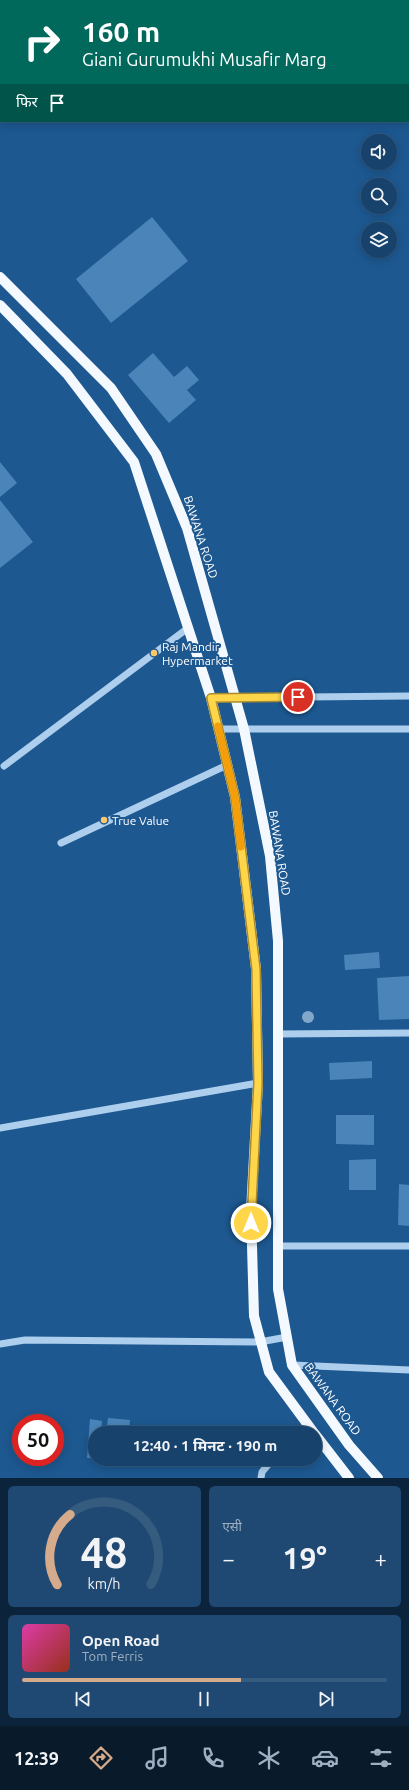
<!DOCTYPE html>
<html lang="hi">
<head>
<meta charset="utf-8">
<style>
	:root { --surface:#16426c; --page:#1f4972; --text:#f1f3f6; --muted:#9eb0c2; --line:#355b7f; --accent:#d6ab8b }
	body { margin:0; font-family:Ubuntu,"Noto Sans Devanagari",sans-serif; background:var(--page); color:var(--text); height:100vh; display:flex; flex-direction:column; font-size:15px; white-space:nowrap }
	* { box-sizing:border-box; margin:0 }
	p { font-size:13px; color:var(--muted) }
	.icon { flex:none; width:22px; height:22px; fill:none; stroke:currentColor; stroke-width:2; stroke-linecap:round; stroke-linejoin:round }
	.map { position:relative; height:1478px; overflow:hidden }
	.drawer { display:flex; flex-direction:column; gap:8px; padding:8px; background:#0c243b; flex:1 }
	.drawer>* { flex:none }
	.top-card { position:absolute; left:0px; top:0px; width:409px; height:122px; box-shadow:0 2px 10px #0003,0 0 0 1px var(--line); background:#00695c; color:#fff; overflow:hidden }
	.tools { position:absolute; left:361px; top:134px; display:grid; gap:8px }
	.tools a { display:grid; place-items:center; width:36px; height:36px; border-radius:50%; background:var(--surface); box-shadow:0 2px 10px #0003,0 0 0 1px var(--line); font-size:20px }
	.speed { position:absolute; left:12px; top:1414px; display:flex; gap:8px; font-size:20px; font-weight:700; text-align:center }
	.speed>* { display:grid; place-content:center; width:52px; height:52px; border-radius:50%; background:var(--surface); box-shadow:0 2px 10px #0003,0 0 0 1px var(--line); line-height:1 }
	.speed .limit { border:6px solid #d22; background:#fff; color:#111 }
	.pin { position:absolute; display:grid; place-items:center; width:34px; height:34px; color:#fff; margin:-17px; border:2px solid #fff; border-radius:50%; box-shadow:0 1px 4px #0007 }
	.me { position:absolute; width:44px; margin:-22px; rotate:0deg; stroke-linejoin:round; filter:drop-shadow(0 0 3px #0008) }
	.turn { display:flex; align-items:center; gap:14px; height:84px; padding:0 16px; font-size:18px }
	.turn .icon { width:52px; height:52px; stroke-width:2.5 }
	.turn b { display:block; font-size:28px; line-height:34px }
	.then { display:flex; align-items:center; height:38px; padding:0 16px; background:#0003; gap:8px; font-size:15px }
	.big { font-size:30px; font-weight:700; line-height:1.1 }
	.drawer .tile { flex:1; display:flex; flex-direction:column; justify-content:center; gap:6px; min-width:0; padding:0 14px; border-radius:6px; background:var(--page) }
	.drawer .dial { align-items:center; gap:0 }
	.dial svg { height:104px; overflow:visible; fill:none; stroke:var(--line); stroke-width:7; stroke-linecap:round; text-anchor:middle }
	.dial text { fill:var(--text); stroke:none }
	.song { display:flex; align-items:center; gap:12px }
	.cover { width:48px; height:48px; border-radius:6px; background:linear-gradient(135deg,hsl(320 70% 55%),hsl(10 70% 35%)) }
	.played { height:4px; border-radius:2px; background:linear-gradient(90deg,var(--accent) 60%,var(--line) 60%) }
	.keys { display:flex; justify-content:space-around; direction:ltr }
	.heat { display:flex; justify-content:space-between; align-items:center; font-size:22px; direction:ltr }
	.drawer .tiles { flex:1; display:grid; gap:8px; grid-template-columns:1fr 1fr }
	.tile:last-child { grid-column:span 2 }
	.trip { position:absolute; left:88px; top:1426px; width:234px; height:40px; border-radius:20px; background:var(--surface); box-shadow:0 2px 10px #0003,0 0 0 1px var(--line); font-weight:700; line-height:40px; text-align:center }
	.tab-bar { display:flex; height:64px; justify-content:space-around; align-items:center; background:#091a2b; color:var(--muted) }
	.tab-bar .icon { width:28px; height:28px }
	.tab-bar .active { color:var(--accent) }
	.tab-bar b { font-size:18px; color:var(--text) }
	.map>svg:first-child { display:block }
</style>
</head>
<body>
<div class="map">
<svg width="409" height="1478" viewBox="0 0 409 1478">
	<rect width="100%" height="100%" fill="#1d5890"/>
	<path fill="#4a84b8" d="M152 217 188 261 111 323 76 279Z
		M153 353 174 377 187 366 199 380 187 390 196 400 169 423 128 375Z
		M0 462 17 483 0 497Z
		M0 500 33 542 0 568Z
		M379 952 380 968 345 970 344 955Z
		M409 976V1019L379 1020 377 978Z
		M372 1061V1078L330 1080 329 1063Z
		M336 1115H374V1145L336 1144Z
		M376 1159V1190H349V1160Z
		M399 1184 409 1185V1226L398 1225Z
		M108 1418 130 1420 129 1433H106Z
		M90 1419 102 1421 101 1433H95V1458H87Z"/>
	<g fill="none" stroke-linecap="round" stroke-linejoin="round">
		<path stroke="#adcfed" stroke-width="7" d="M211 698 409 696
			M218 729H409
			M4 766 188 628
			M61 843 227 765
			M278 1034 409 1033
			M0 1128 258 1083
			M278 1246H409
			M0 1344 25 1340 260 1342 287 1337
			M292 1365 409 1370
			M261 1478 262 1472 273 1459"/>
		<path stroke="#f3f9ff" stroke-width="10" d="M0 277 111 388 156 454 187 528 244 729 270 856 278 941V1289L292 1365 349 1445 378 1478
			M0 305 67 374 134 462 211 698 235 797 256 969 258 1083 251 1211 254 1316 269 1372 314 1433
			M315 1434 349 1478"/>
	</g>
	<circle fill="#81a7ca" cx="308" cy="1017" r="6"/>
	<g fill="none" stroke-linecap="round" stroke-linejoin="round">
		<g stroke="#a68a30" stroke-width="10">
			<path id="route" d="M251 1223 258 1083 256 969 235 797 211 698 298 697"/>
		</g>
		<use href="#route" stroke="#ffd54a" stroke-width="7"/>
		<path stroke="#f59e0b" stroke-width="7" d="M218 726 235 797 241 847"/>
	</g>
	<g fill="#fcc86c" stroke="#1d5890" stroke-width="1.5">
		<circle cx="154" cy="653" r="4"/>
		<circle cx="104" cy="820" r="4"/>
	</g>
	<g text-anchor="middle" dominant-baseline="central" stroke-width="4" stroke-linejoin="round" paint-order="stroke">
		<g font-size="12" fill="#fff" stroke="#1d5890">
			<text transform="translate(201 537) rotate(72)">BAWANA ROAD</text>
			<text transform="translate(280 853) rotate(81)">BAWANA ROAD</text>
			<text transform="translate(333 1399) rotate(54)">BAWANA ROAD</text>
		</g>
		<g font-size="12" fill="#fff" stroke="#1d5890" text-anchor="start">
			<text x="162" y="646">Raj Mandir<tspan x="162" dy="14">Hypermarket</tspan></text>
			<text x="112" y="820">True Value</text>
		</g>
	</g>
</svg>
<div class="tools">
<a><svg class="icon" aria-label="sound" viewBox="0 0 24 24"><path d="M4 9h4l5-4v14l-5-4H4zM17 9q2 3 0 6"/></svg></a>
<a><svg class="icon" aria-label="search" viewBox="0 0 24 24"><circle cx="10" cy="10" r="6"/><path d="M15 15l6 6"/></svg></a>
<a><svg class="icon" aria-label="layers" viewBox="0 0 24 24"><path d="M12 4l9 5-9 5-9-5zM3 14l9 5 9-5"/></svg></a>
</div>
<div class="speed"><div class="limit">50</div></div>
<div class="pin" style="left:298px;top:697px;background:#d93025"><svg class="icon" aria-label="arrive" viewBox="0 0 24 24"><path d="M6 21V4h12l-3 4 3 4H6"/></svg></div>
<svg class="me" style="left:251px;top:1223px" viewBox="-20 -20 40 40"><circle r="17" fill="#ffd54a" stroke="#fff" stroke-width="3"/><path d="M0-11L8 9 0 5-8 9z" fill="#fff"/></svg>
<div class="trip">12:40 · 1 मिनट · 190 m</div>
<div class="top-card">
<div class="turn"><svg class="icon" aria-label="right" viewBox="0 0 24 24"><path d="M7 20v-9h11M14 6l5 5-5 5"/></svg><div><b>160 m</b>Giani Gurumukhi Musafir Marg</div></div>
<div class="then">फिर<svg class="icon" aria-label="arrive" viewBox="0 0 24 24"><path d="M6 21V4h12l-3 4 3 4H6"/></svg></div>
</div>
</div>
<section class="drawer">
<div class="tiles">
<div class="tile dial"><svg viewBox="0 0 100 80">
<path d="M14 69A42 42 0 1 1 86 69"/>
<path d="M14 69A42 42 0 0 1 24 15" stroke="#d6ab8b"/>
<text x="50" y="56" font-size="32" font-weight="700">48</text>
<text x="50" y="72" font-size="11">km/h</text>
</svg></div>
<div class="tile"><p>एसी</p>
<div class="heat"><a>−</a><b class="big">19°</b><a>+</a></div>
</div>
<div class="tile">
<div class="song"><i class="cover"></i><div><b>Open Road</b><p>Tom Ferris</p></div></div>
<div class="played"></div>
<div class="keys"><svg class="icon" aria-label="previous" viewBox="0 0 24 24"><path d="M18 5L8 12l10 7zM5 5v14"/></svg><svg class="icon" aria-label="pause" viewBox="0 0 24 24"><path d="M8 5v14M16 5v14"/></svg><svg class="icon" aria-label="next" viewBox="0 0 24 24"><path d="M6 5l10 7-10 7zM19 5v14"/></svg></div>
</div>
</div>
</section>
<nav class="tab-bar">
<b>12:39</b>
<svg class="icon active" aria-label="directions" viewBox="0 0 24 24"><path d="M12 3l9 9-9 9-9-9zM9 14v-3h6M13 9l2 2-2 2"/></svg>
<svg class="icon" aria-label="music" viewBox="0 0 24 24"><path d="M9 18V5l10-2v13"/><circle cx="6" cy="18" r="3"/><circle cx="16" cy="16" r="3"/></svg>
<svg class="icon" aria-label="phone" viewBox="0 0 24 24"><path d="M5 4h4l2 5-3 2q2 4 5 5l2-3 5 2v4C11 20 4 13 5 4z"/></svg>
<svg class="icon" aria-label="climate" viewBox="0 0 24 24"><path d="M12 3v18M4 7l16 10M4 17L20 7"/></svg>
<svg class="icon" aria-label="car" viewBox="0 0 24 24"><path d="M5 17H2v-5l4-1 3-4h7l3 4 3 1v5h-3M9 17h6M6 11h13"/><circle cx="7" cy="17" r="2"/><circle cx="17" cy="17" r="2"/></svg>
<svg class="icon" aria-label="filters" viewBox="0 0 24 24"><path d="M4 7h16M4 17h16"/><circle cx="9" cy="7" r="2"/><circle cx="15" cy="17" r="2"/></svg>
</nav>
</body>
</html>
